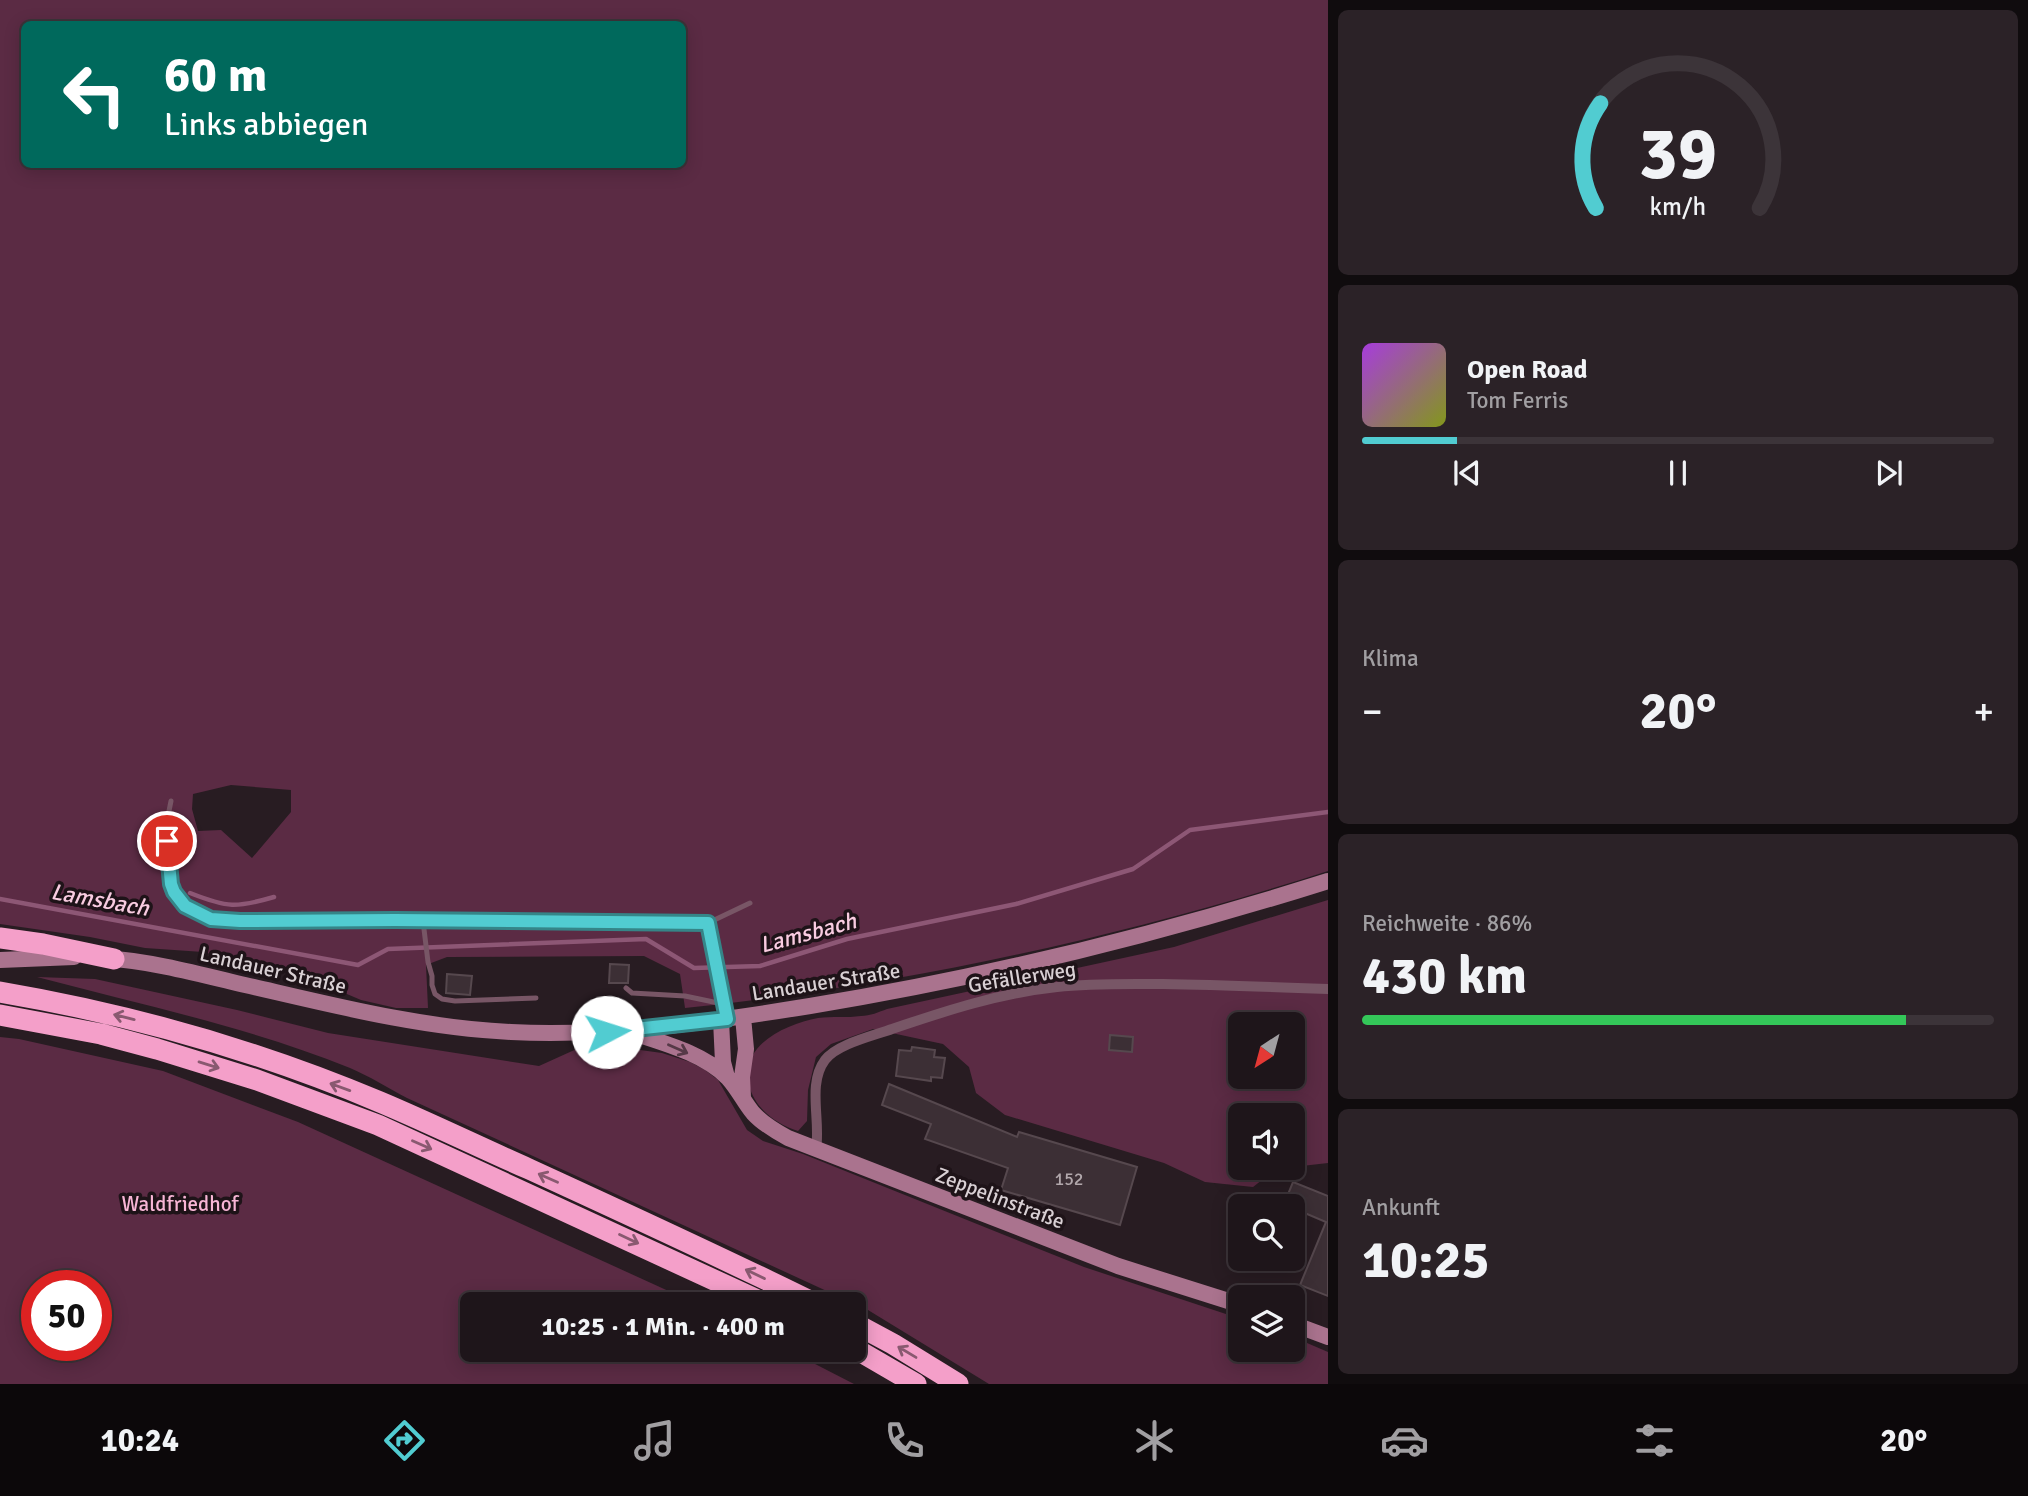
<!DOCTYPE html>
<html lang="de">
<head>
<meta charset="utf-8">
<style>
	:root { --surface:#1e151a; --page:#2b2227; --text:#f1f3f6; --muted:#a19fa2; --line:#3c3439; --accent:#51ccd1 }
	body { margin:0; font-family:Signika,sans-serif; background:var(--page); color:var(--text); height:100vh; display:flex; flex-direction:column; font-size:26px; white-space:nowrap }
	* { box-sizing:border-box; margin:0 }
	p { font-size:23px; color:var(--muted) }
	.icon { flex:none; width:38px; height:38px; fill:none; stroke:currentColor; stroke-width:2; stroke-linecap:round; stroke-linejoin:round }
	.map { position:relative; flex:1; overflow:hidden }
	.side { display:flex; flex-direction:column; gap:10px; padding:10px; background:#100c0e; width:700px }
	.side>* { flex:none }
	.guide { position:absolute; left:21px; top:21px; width:665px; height:147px; border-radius:10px; box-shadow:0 4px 18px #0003,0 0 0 2px var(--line); background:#00695c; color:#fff; overflow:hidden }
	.needle { width:46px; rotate:216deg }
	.tools { position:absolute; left:1228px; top:1012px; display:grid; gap:14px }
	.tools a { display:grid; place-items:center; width:77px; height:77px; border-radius:10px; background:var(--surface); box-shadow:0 4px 18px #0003,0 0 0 2px var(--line); font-size:35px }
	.speed { position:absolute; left:21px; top:1270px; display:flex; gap:14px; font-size:35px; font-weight:700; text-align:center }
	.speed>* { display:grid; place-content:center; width:91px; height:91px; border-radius:50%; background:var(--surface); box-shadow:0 4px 18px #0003,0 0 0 2px var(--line); line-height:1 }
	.speed .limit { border:10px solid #d22; background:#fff; color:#111 }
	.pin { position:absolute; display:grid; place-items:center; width:60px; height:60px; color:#fff; margin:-30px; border:4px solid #fff; border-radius:50%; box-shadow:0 2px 7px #0007 }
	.me { position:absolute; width:77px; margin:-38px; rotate:85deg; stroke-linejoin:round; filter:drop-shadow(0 0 5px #0008) }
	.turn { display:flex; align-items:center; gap:24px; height:147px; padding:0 28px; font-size:32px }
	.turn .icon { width:91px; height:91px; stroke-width:2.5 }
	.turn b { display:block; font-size:49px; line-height:60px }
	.big { font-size:52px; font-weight:700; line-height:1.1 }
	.side .card { flex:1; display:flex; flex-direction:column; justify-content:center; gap:10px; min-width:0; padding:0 24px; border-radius:10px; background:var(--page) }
	.side .dial { align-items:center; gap:0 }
	.dial svg { height:182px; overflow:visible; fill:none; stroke:var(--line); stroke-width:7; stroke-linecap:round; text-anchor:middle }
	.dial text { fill:var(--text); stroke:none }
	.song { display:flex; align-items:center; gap:21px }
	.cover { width:84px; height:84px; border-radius:10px; background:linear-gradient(135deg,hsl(280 70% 55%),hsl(70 70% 35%)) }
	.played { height:7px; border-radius:4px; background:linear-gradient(90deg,var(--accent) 15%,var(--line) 15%) }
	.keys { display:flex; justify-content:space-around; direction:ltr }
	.heat { display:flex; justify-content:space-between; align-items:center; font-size:38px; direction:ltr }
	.charge { height:10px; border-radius:5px; background:linear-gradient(90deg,#34c759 86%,var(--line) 0) }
	.trip { position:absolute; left:460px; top:1292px; width:406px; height:70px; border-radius:10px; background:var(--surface); box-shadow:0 4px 18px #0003,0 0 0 2px var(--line); font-weight:700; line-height:70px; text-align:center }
	.tab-bar { display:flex; height:112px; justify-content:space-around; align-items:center; background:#0c080a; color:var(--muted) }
	.tab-bar .icon { width:49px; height:49px }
	.tab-bar .selected { color:var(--accent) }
	.tab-bar b { font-size:32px; color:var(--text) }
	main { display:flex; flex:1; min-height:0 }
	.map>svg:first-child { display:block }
</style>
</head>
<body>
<main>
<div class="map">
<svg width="1328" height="1384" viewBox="0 0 1328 1384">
	<rect width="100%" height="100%" fill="#281c22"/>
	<path fill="#5b2b44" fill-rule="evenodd" d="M0 0H1328V871C1119 938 904 985 685 1008L680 974 644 956 447 957 426 965 428 1008H396L361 1000 288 969 243 962 203 952 145 948 90 937 0 924ZM24 24H682V164H24ZM231 785 291 790V812L252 858 221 830 198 831 192 809 193 794Z
		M1328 900V1163L1293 1167V1115H1241V1167H1291L1276 1169 1253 1187 1205 1182 1164 1163 1005 1115 976 1093 969 1067 943 1044 873 1029 831 1044 816 1057 808 1090 807 1121 798 1131C776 1124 755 1109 749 1085 739 1045 786 1024 818 1018 832 1016 847 1018 861 1016 870 1016 879 1012 887 1009L1174 947ZM1241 1024H1293V1076H1241Z
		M37 977 95 979 237 1010 328 1033 539 1066 581 1047 611 1046 662 1053 690 1062 705 1070 718 1080 747 1130 763 1141 803 1154 1084 1267 1241 1319V1349H1293V1337L1328 1352V1384H989L868 1310 407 1098C388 1088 369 1076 350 1068 249 1027 142 1005 37 977Z
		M0 1037 19 1039 163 1071 298 1122 697 1304H472V1349H786L854 1384H0ZM37 1286H96V1346H37Z"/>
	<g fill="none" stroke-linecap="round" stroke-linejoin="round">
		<path stroke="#8d5775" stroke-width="4.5" d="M190 893C228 908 236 908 274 897
			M0 899 358 965 388 949 646 939 694 968 760 966 847 939 1016 904 1133 869 1190 830 1328 812"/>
	</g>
	<path fill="#3c2f35" stroke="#56484e" stroke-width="2" d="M610 964 629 965 628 983H609Z
		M447 974 472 976 470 995 446 993Z
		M1110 1035 1133 1037 1132 1052 1109 1050Z
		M912 1047 935 1050 934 1057 945 1058 942 1078 931 1077V1081L896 1076 899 1050 911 1051Z
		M889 1084 1017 1137 1019 1132 1137 1167 1120 1225 1001 1190 1008 1168 925 1139 931 1124 882 1105Z
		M1293 1182 1328 1196V1296L1300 1285 1326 1222 1293 1208V1206L1284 1204Z"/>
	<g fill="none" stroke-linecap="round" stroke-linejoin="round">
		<path stroke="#785666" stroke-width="5" d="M171 801 166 826 167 857 171 884 174 892 185 906 211 919 240 921 395 920 708 923 750 903
			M423 921 428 962 432 976V985L435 994 442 999 455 1001 536 998
			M708 923 726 1016
			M626 988 632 993 685 996 723 1004"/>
		<path stroke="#785666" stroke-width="10" d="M816 1149C821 1121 807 1084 825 1060 837 1044 873 1036 892 1029 945 1011 1000 993 1057 987 1092 983 1128 984 1163 984 1218 985 1273 987 1328 989"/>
		<path stroke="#aa738e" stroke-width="16" d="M104 958C151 961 199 974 245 985 332 1005 421 1028 511 1032 611 1037 711 1022 810 1006 987 977 1157 935 1328 881
			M0 960 74 957
			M743 1017 746 1049 742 1077 743 1098
			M721 1020 723 1062 727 1077
			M630 1032C663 1043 703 1053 728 1078 738 1089 744 1102 753 1113 763 1124 775 1131 788 1138L1118 1266 1241 1305
			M1293 1324 1328 1337"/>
		<path stroke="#f49fc9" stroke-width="21" d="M0 938 43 944 114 959
			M0 992C129 1014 259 1051 380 1102 430 1123 479 1147 529 1169 625 1213 721 1257 816 1304
			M0 1015 101 1034 157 1049 257 1080 378 1125 766 1304
			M854 1323 893 1344 958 1384
			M854 1348 916 1384"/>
	</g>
	<defs><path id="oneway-shaft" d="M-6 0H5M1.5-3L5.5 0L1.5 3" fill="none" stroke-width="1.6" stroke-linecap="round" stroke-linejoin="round" transform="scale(1.75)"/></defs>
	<g stroke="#895970">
		<use href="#oneway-shaft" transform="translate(124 1017) rotate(-166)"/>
		<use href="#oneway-shaft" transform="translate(209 1065) rotate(17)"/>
		<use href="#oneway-shaft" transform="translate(340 1087) rotate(-160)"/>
		<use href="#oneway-shaft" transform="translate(422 1145) rotate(24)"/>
		<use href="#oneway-shaft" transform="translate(548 1178) rotate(-156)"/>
		<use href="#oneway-shaft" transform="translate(629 1239) rotate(25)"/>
		<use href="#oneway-shaft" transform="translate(755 1274) rotate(-154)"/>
		<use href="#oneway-shaft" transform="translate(907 1352) rotate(-149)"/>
	</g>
	<use stroke="#563947" href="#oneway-shaft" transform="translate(678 1049) rotate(24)"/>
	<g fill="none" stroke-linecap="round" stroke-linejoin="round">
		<g stroke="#358588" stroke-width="18">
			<path id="route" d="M167 841 171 884 174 892 185 906 211 919 240 921 395 920 708 923 727 1019 607 1032"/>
		</g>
		<use href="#route" stroke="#51ccd1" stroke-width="12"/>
	</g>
	<g text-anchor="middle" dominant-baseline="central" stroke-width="7" stroke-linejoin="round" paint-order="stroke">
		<g font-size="18" fill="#b2a8ac">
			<text x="1069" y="1179">152</text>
		</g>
		<g font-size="21" fill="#d9d0d4" stroke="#1e1318">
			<text transform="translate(273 970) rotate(13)">Landauer Straße</text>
			<text transform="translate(1022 977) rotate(-9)">Gefällerweg</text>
			<text transform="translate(826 982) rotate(-9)">Landauer Straße</text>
			<text transform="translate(1000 1198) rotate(21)">Zeppelinstraße</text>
		</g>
		<g font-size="21" fill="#f7b5d5" stroke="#1e1318">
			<text x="180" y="1204">Waldfriedhof</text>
		</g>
		<g font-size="23" font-style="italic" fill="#f9cce1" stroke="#1e1318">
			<text transform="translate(100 900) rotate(10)">Lamsbach</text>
			<text transform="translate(808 933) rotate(-15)">Lamsbach</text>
		</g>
	</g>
</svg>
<div class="tools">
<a><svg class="needle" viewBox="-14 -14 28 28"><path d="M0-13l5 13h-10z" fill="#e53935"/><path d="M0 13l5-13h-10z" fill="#a19fa2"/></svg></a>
<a><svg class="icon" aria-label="sound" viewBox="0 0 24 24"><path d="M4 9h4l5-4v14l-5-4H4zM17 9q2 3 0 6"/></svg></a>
<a><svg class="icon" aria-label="search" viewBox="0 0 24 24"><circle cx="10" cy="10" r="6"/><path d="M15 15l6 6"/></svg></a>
<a><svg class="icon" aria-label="layers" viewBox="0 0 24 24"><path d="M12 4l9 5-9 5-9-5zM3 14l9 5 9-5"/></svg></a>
</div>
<div class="speed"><div class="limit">50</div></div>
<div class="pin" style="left:167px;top:841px;background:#d93025"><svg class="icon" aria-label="arrive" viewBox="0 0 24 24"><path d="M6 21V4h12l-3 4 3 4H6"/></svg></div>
<svg class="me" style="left:607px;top:1032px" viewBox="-20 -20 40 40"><circle r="19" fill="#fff"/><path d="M0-13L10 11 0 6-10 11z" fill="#51ccd1"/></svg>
<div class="trip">10:25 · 1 Min. · 400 m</div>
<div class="guide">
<div class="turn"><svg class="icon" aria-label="left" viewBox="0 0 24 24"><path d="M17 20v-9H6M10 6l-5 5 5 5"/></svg><div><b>60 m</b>Links abbiegen</div></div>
</div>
</div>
<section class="side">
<div class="card dial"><svg viewBox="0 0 100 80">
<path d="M14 69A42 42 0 1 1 86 69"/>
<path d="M14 69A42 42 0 0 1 16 23" stroke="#51ccd1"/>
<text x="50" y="56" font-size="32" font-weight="700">39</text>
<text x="50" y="72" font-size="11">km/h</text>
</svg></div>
<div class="card">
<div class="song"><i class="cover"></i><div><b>Open Road</b><p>Tom Ferris</p></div></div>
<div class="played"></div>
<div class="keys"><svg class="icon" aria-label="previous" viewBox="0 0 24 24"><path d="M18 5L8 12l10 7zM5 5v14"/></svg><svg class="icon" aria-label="pause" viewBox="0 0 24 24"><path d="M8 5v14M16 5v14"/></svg><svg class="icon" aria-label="next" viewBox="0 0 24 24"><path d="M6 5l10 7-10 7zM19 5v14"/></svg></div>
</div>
<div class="card"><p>Klima</p>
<div class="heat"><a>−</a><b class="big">20°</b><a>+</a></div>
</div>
<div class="card"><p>Reichweite · 86%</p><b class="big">430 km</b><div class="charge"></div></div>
<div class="card"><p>Ankunft</p><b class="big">10:25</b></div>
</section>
</main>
<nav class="tab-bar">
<b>10:24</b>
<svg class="icon selected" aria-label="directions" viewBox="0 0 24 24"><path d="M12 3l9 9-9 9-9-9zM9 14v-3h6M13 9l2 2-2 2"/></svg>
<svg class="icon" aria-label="music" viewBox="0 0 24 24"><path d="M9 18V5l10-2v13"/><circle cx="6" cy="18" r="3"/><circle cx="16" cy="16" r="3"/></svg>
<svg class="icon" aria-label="phone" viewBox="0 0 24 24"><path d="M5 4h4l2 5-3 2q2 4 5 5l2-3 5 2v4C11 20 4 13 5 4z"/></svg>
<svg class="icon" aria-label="climate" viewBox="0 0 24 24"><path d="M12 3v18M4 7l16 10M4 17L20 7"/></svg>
<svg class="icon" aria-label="car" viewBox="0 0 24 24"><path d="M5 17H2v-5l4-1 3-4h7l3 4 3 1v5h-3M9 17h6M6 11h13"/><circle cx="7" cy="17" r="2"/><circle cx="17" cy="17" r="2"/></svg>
<svg class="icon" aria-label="filters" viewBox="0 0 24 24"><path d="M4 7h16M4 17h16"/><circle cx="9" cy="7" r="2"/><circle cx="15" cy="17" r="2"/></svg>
<b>20°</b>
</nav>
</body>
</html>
